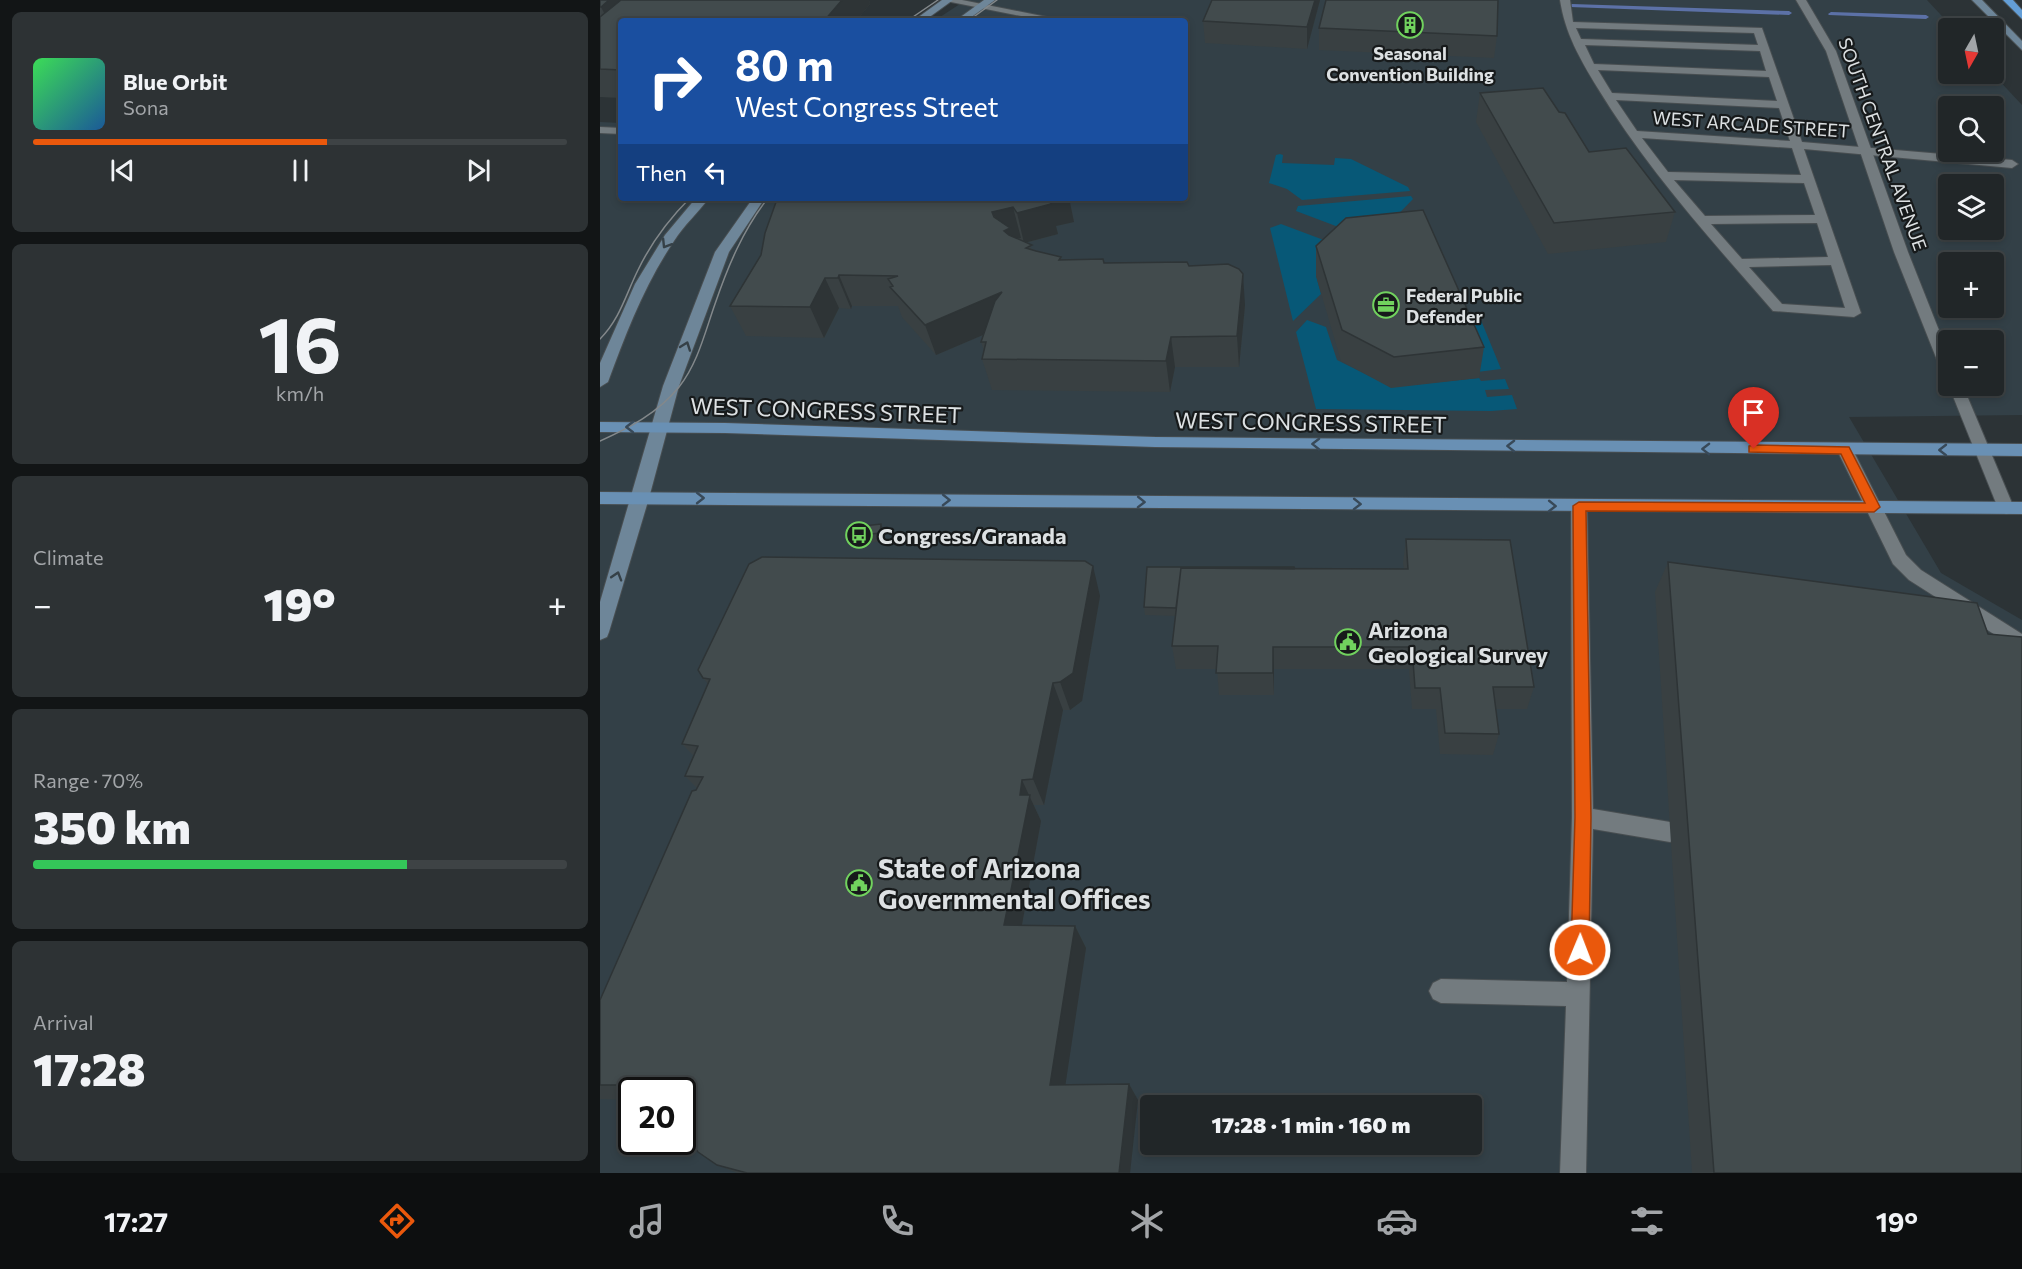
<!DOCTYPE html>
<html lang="en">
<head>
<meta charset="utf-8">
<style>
	:root { --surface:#212628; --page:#2d3234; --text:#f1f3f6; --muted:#a2a5a8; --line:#3e4345; --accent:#ea580c }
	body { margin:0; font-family:Commissioner,sans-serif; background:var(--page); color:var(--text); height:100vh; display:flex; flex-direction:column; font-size:22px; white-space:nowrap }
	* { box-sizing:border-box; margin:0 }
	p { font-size:20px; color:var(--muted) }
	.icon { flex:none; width:33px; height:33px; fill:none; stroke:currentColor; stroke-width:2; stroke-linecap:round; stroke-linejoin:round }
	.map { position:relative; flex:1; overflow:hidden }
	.side { display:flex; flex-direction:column; gap:12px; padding:12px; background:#121516; width:600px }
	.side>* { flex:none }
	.hud { position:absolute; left:18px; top:18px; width:570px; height:183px; border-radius:6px; box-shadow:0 3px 9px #0003,0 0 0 2px var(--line); background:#1a4fa0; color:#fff; overflow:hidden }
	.needle { width:39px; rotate:189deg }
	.tools { position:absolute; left:1338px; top:18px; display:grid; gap:12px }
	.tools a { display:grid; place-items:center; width:66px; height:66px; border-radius:6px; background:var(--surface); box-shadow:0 3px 9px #0003,0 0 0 2px var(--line); font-size:30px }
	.speed { position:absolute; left:18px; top:1077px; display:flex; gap:12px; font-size:30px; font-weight:700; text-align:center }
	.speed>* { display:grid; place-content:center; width:78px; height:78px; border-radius:50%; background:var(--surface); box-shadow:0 3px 9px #0003,0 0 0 2px var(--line); line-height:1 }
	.speed .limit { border:3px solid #111; border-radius:9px; background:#fff; color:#111 }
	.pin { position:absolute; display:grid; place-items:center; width:51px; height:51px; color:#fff; margin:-62px -26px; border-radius:50% 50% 50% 0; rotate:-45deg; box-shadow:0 0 6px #0007 }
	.pin .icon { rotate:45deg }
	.me { position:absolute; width:66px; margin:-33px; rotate:1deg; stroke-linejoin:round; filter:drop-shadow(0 0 4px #0008) }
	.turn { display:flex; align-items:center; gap:21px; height:126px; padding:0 18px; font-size:27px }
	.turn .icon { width:78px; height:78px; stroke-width:2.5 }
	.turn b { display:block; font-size:42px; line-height:51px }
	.then { display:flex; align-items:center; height:57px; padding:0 18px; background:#0003; gap:12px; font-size:22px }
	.big { font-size:45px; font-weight:800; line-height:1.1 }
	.side .tile { flex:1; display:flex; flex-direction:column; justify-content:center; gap:9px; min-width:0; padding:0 21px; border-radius:9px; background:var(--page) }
	.side .dial { align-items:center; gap:0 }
	.dial b { font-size:78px; line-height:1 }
	.song { display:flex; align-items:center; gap:18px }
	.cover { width:72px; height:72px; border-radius:9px; background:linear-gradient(135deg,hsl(130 70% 55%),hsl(210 70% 35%)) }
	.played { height:6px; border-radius:3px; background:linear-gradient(90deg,var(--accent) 55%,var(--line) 55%) }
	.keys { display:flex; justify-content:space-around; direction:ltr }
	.heat { display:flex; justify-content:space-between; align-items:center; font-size:33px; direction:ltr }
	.charge { height:9px; border-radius:4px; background:linear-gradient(90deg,#34c759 70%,var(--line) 0) }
	.trip { position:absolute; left:540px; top:1095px; width:342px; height:60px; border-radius:6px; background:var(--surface); box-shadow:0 3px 9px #0003,0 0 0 2px var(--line); font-weight:800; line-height:60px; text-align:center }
	.dock { display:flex; height:96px; justify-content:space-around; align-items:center; background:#0d0f10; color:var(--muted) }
	.dock .icon { width:42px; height:42px }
	.dock .selected { color:var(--accent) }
	.dock b { font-size:27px; color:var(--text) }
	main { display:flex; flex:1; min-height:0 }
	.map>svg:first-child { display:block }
</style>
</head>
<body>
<main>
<section class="side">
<div class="tile">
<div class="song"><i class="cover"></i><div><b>Blue Orbit</b><p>Sona</p></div></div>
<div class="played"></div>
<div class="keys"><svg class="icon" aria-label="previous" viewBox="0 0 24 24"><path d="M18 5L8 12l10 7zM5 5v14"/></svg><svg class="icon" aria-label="pause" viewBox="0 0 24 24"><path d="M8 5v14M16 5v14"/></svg><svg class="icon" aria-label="next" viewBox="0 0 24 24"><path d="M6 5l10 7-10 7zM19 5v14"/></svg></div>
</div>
<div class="tile dial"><b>16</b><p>km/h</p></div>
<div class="tile"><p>Climate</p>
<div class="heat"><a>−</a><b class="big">19°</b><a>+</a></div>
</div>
<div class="tile"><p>Range · 70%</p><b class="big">350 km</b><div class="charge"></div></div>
<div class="tile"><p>Arrival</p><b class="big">17:28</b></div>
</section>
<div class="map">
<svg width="1422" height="1173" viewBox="0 0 1422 1173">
	<rect width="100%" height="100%" fill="#2c3336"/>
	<path fill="#334047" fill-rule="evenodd" d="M366 0H1327L1353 28H1348V74H1393L1422 105V415L1249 417 1341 573 1422 620V1173H0V122L21 123V198H585V21H334ZM1348 106H1394V152H1348ZM1348 184H1394V230H1348ZM1348 262H1394V308H1348ZM1348 340H1394V386H1348ZM32 1090H82V1142H32ZM550 1106H872V1144H550Z"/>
	<path fill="#075877" d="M680 154 683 155 682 163 734 165 735 158 751 159 808 187 810 191 702 200 687 189 669 183 676 155Z
		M811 196 813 199 773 240 696 211 698 206Z
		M681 224 745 248 716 276 721 294 693 321 670 228Z
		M878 313 901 369 877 372 853 317Z
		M707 320 726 327 737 360 791 387 879 378 881 381 905 379 909 389 885 390 887 397 912 395 917 409 891 411 716 409 696 332Z"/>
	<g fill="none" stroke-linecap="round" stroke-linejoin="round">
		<path fill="#5c71a7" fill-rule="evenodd" d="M972 4 1189 11 1192 13 1189 15 970 7 969 6Z
			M1231 12 1326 15 1329 17 1326 19 1229 15 1228 14Z"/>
		<g stroke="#484e51" stroke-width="2">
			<path id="lane" d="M341 0H362L467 21H446Z
				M960 0H970L973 22 1162 28 1202 142 1412 160 1418 164 1412 168 1204 149 1261 313 1254 317 1173 311C1111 240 1046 168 997 87 980 59 965 33 960 0ZM976 28 1154 33 1158 45 981 39ZM985 45 1160 51 1166 71 994 64ZM998 70 1169 77 1177 101 1012 93ZM1016 100 1179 108 1190 141 1037 131ZM1042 138 1192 148 1201 175 1068 172ZM1074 180 1204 183 1215 215 1105 216ZM1217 223 1228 257 1142 259 1111 224ZM1231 265 1245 308 1182 304 1149 267Z
				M979 500 987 506 993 809 1070 822 1078 825 1081 832 1078 839 1070 842 993 829 986 1173H960L966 1006 841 1003 833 999 829 991 833 983 841 979 967 982 972 817 971 506Z"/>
		</g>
		<g stroke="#484e51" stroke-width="2">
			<path id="street" d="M1196 0H1206L1236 51 1308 252 1348 353V375L1341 370 1294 252 1226 51Z
				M0 127 21 128V134L0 133Z
				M1348 384 1363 386 1414 508 1412 512 1406 514 1398 508Z
				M1245 444 1253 450 1306 555 1321 570 1422 634V652L1309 580 1293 564 1237 450Z"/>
		</g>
		<g stroke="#484e51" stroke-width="2">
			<path id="secondary" d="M342 0H353L324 21H313Z
				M384 0H395L366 21H355Z
				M1372 0H1382L1422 41V50Z
				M96 198H109C98 213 84 225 74 241 45 284 26 333 8 382L0 387V363L35 284 65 235Z
				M153 198H165L129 252 79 386 49 498 9 632 7 637 0 640V602L63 386 115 252Z"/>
		</g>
		<g stroke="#484e51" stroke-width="2">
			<path id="primary" d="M0 422 125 423 555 437 1422 444V456L555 447 125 433 0 432Z
				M0 492 1422 502V514L0 504Z"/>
		</g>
		<g stroke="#484e51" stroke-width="2">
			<path id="highway" d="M1403 0H1413L1422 10V19Z"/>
		</g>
		<use href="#lane" fill="#737b7f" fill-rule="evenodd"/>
		<use href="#street" fill="#737b7f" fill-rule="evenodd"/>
		<use href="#secondary" fill="#6e8699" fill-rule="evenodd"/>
		<use href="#primary" fill="#6990b4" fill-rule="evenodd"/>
		<use href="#highway" fill="#639ed7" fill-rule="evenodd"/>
		<path stroke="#83888b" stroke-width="1.5" d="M307 21 338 0
			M368 21 397 0
			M0 339C20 319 26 294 38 270 51 243 69 219 90 198
			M0 441C29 428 58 413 79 387 98 363 105 332 115 304 128 266 143 230 168 198"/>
	</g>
	<path fill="#394042" d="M0 0H269L270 4 256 21H21V98L0 97Z
		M720 0 707 49 605 43 603 21Z
		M719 28 897 36 894 58 719 50Z
		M880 93 959 112 989 152 1075 212 1066 242 948 254 876 122Z
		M469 198 474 222 456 226 458 234 426 243 433 250 461 257 462 260 504 263 589 266 645 305 639 367H575L570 392 392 390 382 359 384 351 381 342 383 335 336 355 302 317 298 306H252L251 309 239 308 224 338 146 336 130 306 161 255Z
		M716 246 884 347 879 378 791 388 741 361 716 276Z
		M254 527 285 533 284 541 257 544 252 536Z
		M806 539 934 687 927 709H896L899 734 893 755 840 754 836 709H812L809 669H674V695H619L617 669H576L572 646 576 616 545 615 544 607 694 569H804L803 563Z
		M1068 562 1388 634 1422 1173H1092L1055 592Z
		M500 596 482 701 470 710H463L444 805H434L441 821 422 925 475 926 486 948 465 1085 529 1084 538 1100 530 1173H137L117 1165 82 1090H32V1100L0 1099V1000L97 788 85 776 94 756 82 744 108 684 103 678Z"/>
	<path fill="#2e3436" d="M9 0H42L15 34 1 7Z
		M242 0H269L270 4 256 21H224Z
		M715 0H720L707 49V27Z
		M448 198H469L474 222 456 226 458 234 424 243 417 213Z
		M413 207 421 238 413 239 417 258 392 212Z
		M643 274 645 305 639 367 637 336Z
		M239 275 252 306 251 309 238 278Z
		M225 278 239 308 224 338 210 307Z
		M402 292 411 323 336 355 325 325Z
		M571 337 575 367 570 392 566 361Z
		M281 524 285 533 284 541 280 533Z
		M493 566 500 596 482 701 470 710 460 682Z
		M673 647 674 669V695L673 673Z
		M453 683 463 710 444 805 433 779Z
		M422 780 441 821 418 946 404 925Z
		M475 926 486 948 463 1101 450 1085Z
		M529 1084 538 1100 530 1173H519Z"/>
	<path fill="#424b4d" stroke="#2e3436" stroke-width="1.5" d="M0 0H9L1 7H0Z
		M21 0H242L224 21H21V70L0 69V17Z
		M612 0H715L707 27 603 21Z
		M726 0H898L897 36 719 28Z
		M943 88 959 112 965 113 989 152 1026 148 1075 212 954 223 880 93Z
		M179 198H448L451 204 417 213 413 207 392 212 394 217 410 228 404 231 409 235 432 245 426 248 436 251 461 257 459 260 503 259 504 263 587 262 589 266 628 264 639 269 643 274 637 336 571 337 566 361 382 359 386 342H381L395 301 402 292 325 325 290 287 293 286 288 279 298 276 239 275 238 278H225L210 307 130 306 161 255 165 233 176 202Z
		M823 210 884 347 794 357 742 330 716 246 746 218Z
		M281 524 280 533 252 536 254 527Z
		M806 539 910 540 934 687H893L899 734 845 733 840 688H815L812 647H673V673H616L618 646H572L581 568 808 569Z
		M162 557 485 561 493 566 473 673 460 682 453 683 433 779 422 780 420 795H430L404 925 475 926 450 1085 529 1084 519 1173H147L117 1165 98 1152 82 1132V1090H40L18 1085H0V1000L92 791 96 790 103 777 85 776 98 746 82 744 110 679 103 678 98 670 149 564Z
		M1068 562 1377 603 1388 634 1422 637V1173H1114Z
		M547 567H694V569L581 568 576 608 544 607Z"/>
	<defs><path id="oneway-chevron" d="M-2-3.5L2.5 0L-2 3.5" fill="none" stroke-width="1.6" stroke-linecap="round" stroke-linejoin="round" transform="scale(1.5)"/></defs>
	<g stroke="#354047">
		<use href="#oneway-chevron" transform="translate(66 244) rotate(122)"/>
		<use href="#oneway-chevron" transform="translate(86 346) rotate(-70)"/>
		<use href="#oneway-chevron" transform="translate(17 576) rotate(-73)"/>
	</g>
	<g stroke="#384958">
		<use href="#oneway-chevron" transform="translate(30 427) rotate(180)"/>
		<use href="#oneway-chevron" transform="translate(716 444) rotate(-179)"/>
		<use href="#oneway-chevron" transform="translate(911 446) rotate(-179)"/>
		<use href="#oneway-chevron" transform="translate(1106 449) rotate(-179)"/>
		<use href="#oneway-chevron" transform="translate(1343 450) rotate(-180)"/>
		<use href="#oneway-chevron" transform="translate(100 498)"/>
		<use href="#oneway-chevron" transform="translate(346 500) rotate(1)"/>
		<use href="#oneway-chevron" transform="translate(541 502) rotate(1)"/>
		<use href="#oneway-chevron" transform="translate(757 504) rotate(1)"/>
		<use href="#oneway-chevron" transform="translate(952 506) rotate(1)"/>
	</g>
	<path fill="#ea580c" stroke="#983908" stroke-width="1.5" d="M1154 445 1249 447 1280 507 1274 512 986 511 991 817 989 950 986 956 980 958 974 956 971 950 975 817 973 506 979 502 1265 503 1241 454 1149 452V446Z"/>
	<defs>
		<g id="building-ring" transform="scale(1.35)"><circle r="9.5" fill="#171a1b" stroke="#71d25e" stroke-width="1.5"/><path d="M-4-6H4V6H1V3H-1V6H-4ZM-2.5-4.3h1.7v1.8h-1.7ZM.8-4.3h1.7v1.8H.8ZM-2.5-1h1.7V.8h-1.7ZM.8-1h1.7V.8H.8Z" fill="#71d25e"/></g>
		<g id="office-ring" transform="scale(1.35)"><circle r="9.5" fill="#171a1b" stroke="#71d25e" stroke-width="1.5"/><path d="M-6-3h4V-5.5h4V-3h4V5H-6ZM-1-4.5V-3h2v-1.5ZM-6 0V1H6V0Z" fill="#71d25e"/></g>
		<g id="bus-ring" transform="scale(1.35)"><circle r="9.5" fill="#171a1b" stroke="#71d25e" stroke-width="1.5"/><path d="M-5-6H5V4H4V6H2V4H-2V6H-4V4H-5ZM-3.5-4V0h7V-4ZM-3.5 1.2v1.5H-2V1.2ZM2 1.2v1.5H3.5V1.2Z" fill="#71d25e"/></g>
		<g id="civic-ring" transform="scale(1.35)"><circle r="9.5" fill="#171a1b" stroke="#71d25e" stroke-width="1.5"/><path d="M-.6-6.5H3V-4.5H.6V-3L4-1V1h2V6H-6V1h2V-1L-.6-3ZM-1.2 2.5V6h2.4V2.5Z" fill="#71d25e"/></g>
	</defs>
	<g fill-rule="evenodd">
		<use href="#building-ring" x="810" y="25"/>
		<use href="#office-ring" x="786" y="305"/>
		<use href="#bus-ring" x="259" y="535"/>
		<use href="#civic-ring" x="748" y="642"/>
		<use href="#civic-ring" x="259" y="883"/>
	</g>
	<g text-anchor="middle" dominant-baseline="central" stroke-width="4.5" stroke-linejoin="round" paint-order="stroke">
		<g font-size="18" font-weight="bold" fill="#dde1e3" stroke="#171a1b">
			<text x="810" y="53">Seasonal<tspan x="810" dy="21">Convention Building</tspan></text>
			<text x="806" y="295" text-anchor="start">Federal Public<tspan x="806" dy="21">Defender</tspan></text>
		</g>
		<g font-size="18" fill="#dde1e3" stroke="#171a1b">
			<text transform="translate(1151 124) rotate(4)">WEST ARCADE STREET</text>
			<text transform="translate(1283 144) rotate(70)">SOUTH CENTRAL AVENUE</text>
		</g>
		<g font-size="22" fill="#dde1e3" stroke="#171a1b">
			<text transform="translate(226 410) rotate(2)">WEST CONGRESS STREET</text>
			<text transform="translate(711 422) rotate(1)">WEST CONGRESS STREET</text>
		</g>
		<g font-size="22" font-weight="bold" fill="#dde1e3" stroke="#171a1b" text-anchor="start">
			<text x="278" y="535">Congress/Granada</text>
			<text x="768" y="629">Arizona<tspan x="768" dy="25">Geological Survey</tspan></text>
		</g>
		<g font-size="27" font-weight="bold" fill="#dde1e3" stroke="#171a1b" text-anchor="start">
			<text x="278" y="867">State of Arizona<tspan x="278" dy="31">Governmental Offices</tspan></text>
		</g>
	</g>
</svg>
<div class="tools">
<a><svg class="needle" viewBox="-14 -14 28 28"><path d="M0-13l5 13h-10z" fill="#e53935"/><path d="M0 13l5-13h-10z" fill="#a2a5a8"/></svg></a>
<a><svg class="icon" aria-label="search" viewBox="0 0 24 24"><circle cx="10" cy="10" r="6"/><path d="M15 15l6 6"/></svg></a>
<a><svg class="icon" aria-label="layers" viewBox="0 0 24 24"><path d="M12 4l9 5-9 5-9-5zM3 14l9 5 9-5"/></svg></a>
<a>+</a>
<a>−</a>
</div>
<div class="speed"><div class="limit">20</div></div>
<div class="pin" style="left:1154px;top:449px;background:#d93025"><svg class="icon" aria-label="arrive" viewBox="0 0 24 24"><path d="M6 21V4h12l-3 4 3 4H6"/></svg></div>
<svg class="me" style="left:980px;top:950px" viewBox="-20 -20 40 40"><circle r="17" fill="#ea580c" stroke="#fff" stroke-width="3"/><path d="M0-11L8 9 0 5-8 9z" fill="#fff"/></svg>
<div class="trip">17:28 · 1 min · 160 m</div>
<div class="hud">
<div class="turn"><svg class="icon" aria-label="right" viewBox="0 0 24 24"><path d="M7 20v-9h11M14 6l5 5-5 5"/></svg><div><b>80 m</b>West Congress Street</div></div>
<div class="then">Then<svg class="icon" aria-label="left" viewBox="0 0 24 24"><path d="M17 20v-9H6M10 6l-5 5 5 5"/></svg></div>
</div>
</div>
</main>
<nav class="dock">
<b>17:27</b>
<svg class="icon selected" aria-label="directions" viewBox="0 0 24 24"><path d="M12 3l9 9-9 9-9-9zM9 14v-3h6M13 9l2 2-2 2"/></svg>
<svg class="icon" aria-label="music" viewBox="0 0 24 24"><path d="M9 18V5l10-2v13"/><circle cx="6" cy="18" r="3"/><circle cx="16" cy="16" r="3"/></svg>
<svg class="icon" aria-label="phone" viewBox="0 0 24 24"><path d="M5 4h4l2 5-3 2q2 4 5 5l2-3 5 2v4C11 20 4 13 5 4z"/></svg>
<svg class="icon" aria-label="climate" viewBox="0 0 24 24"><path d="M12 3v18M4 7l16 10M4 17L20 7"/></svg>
<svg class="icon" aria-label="car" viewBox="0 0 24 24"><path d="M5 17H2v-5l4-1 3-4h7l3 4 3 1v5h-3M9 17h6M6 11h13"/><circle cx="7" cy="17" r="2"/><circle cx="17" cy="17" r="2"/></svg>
<svg class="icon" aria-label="filters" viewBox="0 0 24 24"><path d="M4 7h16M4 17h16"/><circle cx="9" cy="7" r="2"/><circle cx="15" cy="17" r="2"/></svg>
<b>19°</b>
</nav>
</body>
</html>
